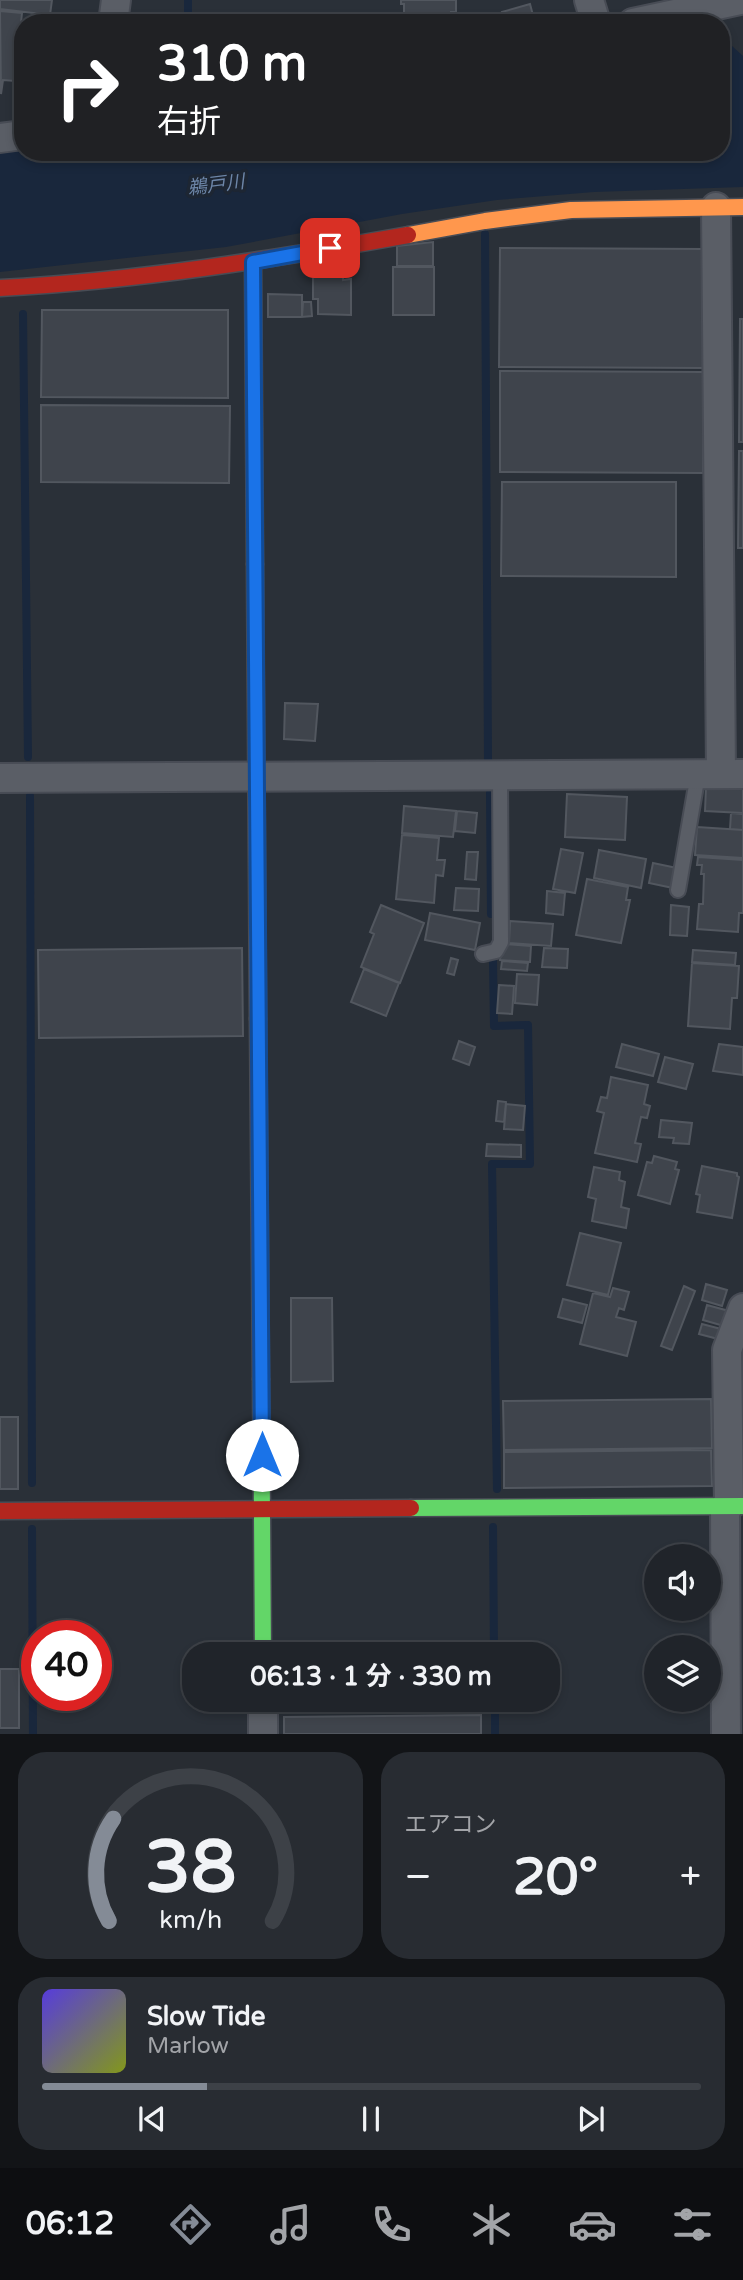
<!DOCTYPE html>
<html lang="ja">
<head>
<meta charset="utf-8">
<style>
	:root { --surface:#20242a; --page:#282c32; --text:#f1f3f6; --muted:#a2a4a8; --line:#3d4147; --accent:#848b96 }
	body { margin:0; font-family:"Varela Round","Noto Sans JP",sans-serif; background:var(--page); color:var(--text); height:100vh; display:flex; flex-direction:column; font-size:26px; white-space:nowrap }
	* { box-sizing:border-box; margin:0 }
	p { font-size:23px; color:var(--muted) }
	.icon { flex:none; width:38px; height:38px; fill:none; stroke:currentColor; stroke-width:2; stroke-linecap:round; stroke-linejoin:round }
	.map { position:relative; height:1734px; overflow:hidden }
	.panel { display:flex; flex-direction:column; gap:18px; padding:18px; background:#121417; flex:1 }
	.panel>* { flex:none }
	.guide { position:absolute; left:14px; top:14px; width:716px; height:147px; border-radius:28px; box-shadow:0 4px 10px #0003,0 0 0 2px var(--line); background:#202124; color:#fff; overflow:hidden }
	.controls { position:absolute; left:644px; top:1544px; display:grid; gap:14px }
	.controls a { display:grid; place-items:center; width:77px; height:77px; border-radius:50%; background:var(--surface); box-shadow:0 4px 10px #0003,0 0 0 2px var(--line); font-size:35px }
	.speed { position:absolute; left:21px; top:1620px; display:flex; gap:14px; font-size:35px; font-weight:700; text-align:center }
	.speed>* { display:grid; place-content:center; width:91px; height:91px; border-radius:50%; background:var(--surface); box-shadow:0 4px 10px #0003,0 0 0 2px var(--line); line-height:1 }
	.speed .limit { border:10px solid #d22; background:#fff; color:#111 }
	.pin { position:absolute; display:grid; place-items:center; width:60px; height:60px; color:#fff; margin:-30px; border-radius:14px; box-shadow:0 4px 10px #0006 }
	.me { position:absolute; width:77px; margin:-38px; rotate:0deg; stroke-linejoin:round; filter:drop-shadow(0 0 5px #0008) }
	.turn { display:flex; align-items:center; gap:24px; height:147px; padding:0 28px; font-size:32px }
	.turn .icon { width:91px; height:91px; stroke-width:2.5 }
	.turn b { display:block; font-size:49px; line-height:60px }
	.big { font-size:52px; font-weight:700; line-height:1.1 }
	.panel .tile { flex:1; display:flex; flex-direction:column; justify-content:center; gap:10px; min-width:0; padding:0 24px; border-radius:28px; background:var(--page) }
	.panel .dial { align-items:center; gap:0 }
	.dial svg { height:182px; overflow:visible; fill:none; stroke:var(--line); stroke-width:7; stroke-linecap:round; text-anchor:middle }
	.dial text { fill:var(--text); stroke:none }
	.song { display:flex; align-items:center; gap:21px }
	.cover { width:84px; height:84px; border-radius:10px; background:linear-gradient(135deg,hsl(250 70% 55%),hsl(70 70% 35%)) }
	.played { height:7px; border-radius:4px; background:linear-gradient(90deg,var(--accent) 25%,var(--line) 25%) }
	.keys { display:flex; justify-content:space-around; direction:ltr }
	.heat { display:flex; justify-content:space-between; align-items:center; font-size:38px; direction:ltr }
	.panel .tiles { flex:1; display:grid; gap:18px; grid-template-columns:1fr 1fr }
	.tile:last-child { grid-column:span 2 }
	.trip { position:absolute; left:182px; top:1642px; width:378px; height:70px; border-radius:28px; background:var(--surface); box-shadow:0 4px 10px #0003,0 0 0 2px var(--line); font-weight:700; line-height:70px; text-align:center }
	.tab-bar { display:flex; height:112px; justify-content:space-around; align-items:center; background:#0d0e11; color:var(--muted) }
	.tab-bar .icon { width:49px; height:49px }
	.tab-bar .selected { color:var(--accent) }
	.tab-bar b { font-size:32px; color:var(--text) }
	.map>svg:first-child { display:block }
</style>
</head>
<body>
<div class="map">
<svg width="743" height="1734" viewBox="0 0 743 1734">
	<rect width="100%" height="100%" fill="#2a3038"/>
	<path fill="#19273c" d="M721 36 743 56V187L594 192 497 200 402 214 226 247 0 272V153L23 150V152H721Z"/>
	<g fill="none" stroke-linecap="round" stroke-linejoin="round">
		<path stroke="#19273c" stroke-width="8" d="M188 23V0
			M485 234 488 759
			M23 314 28 757
			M490 793 491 914
			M30 796 32 1483
			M493 961 494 1026 528 1025 530 1164H492L497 1489
			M493 1527 494 1654
			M32 1529 33 1734
			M495 1699V1734"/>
	</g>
	<path fill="#3f444c" stroke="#52575f" stroke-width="2" d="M0 0H52L50 15 0 9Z
		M401 0H456V12H451V23H404V4H401Z
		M530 4 535 23H505L502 12Z
		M0 11 22 13 15 81 3 80 1 94Z
		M433 242V266H397V246Z
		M500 248 704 249V368L499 367Z
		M313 267 343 268V280L351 279V315L318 314V299H313Z
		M393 267H434V315H393Z
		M268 294 302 295V317H268Z
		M303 302H311L312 316 302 317Z
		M42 310H228V398L41 397Z
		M740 319H743V442H739Z
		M500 371 703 372V473L500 472Z
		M41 405 230 406 229 483 41 482Z
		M739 451H743V548H738Z
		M502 482H676V577L501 576Z
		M285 703 318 704 315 741 284 739Z
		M706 787 743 789V813L705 811Z
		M567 794 627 797 625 840 565 837Z
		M404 806 456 811 453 837 402 833Z
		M457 811 477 813 475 833 455 831Z
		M731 813 743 814V830L730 829Z
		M697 827 743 830V858L695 855Z
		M402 835 439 838 437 860H445L443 876 436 875 434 903 396 899Z
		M561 849 583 853 575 893 553 889Z
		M599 850 646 859 641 888 594 878Z
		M467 852H478L476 880 465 879Z
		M698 857 743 860V913H739L738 932 697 929 699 904H703L704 874H701L702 865H697Z
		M653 863 677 868 673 888 649 883Z
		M587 879 628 887 626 900H630L621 943 576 935Z
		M456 888 479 889 478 911 454 910Z
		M547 891 565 893 563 915 546 913Z
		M381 905 424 923 400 983 361 967 374 934 370 932Z
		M671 905 689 907 687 936 670 935Z
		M430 913 480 923 475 950 425 940Z
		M510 921 553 924 551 946 509 943Z
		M505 944 531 946 530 962 500 960 501 951H504Z
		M242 948 243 1036 39 1038 38 950Z
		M544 948 568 949 567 968 542 967Z
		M693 950 736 953 735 965 692 962Z
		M451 958 458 960 454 975 447 973Z
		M502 961 528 963 527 971 501 969Z
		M692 963 739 966 737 998H732L730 1029 688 1026Z
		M364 969 399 983 386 1016 351 1002Z
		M517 974 539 975 537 1005 515 1003Z
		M499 985 514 986 512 1014 497 1013Z
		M459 1041 475 1047 469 1065 453 1059Z
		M622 1044 659 1054 653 1076 616 1067Z
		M719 1044 743 1047V1075L713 1071Z
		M665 1057 693 1064 686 1089 658 1082Z
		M611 1077 648 1085 644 1104 650 1106 647 1118 641 1117 635 1143 641 1144 637 1162 595 1153 604 1113 597 1111 601 1097 607 1098Z
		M498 1101 506 1102 504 1122 496 1121Z
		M506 1104 525 1106 523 1130 504 1129Z
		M661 1120 692 1123 689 1144 673 1143 674 1138 659 1137Z
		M487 1144 521 1145V1157L486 1156Z
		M654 1156 677 1162 675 1169 679 1170 670 1204 638 1195 647 1162 652 1163Z
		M702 1166 737 1173V1176L739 1177 732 1218 697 1212 700 1195 696 1194Z
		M594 1167 620 1172 619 1180 625 1182 621 1207 629 1209 626 1228 592 1221 596 1199 588 1197Z
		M580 1233 621 1243 608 1295 567 1285Z
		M706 1284 727 1290 722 1306 702 1300Z
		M684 1286 695 1291 672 1350 661 1346Z
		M613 1288 629 1292 624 1310 619 1308 616 1317 636 1322 627 1356 580 1344 593 1293 610 1297Z
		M291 1298H332L333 1381 291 1382Z
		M563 1299 587 1305 582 1323 558 1317Z
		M707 1305 729 1311 724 1326 703 1320Z
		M702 1324 721 1329 718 1339 699 1334Z
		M711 1399 712 1448 504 1450 503 1401Z
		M0 1417H18V1489H0Z
		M711 1450 712 1486 504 1488V1452Z
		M0 1669H19V1728H0Z
		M481 1715V1734H284V1717Z"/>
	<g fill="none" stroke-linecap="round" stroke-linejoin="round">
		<g stroke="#484c55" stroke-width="18">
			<path id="lane" d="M678 890 698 774
				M483 954 496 951 501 942 500 775"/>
		</g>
		<g stroke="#484c55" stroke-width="32">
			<path id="street" d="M589 0 596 23
				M113 23 116 0
				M633 23 740 0
				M0 138 23 135
				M716 207 721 774
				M0 778 743 774
				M729 1506 727 1350 743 1308
				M725 1507 726 1734
				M263 1699V1734"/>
		</g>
		<g stroke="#484c55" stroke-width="19">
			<path id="fast" d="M253 262 255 564
				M261 1379 263 1654
				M411 1508 743 1506"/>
		</g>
		<g stroke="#484c55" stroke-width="19">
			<path id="slow" d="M408 235 485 221 571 210 743 207
				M255 564 258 1019"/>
		</g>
		<g stroke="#484c55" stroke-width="19">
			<path id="jam" d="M0 288C137 281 273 259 408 235
				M258 1019 261 1379
				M0 1511 411 1508"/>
		</g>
		<use href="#lane" stroke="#5a5e66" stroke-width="14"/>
		<use href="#street" stroke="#5a5e66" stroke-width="28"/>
		<use href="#fast" stroke="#63d668" stroke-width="16"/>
		<use href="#slow" stroke="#ff974d" stroke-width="16"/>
		<use href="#jam" stroke="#b3261e" stroke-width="16"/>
	</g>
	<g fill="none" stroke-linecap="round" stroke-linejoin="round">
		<g stroke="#114b97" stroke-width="18">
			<path id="route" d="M262 1455 253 262 330 248"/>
		</g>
		<use href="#route" stroke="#1a73e8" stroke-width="12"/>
	</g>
	<g text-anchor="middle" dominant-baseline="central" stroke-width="7" stroke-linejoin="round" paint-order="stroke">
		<g font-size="19" font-style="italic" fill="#6d86a8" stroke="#1d2633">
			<text transform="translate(216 185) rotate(-7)">鵜戸川</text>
		</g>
	</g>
</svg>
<div class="controls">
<a><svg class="icon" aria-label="sound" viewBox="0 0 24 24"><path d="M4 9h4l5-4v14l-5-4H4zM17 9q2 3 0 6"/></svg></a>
<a><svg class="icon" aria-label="layers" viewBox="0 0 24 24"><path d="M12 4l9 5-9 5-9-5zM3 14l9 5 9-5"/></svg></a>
</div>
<div class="speed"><div class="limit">40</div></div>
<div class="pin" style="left:330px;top:248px;background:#d93025"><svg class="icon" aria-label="arrive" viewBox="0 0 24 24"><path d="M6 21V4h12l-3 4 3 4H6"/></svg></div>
<svg class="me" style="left:262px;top:1455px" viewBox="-20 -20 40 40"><circle r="19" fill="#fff"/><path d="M0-13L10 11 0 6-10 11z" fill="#1a73e8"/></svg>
<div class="trip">06:13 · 1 分 · 330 m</div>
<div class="guide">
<div class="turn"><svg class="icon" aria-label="right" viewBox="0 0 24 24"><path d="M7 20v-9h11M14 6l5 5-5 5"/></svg><div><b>310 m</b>右折</div></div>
</div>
</div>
<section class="panel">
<div class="tiles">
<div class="tile dial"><svg viewBox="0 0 100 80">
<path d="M14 69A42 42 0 1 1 86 69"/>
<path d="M14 69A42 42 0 0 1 16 24" stroke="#848b96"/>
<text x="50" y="56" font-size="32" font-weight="700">38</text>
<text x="50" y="72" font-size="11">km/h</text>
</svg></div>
<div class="tile"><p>エアコン</p>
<div class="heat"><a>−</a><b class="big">20°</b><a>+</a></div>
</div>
<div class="tile">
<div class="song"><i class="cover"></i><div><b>Slow Tide</b><p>Marlow</p></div></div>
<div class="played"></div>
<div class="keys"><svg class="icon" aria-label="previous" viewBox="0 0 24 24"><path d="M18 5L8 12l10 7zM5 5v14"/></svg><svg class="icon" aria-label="pause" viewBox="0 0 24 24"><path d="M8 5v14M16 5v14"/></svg><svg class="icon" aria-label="next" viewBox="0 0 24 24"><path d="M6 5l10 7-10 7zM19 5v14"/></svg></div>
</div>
</div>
</section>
<nav class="tab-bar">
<b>06:12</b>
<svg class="icon selected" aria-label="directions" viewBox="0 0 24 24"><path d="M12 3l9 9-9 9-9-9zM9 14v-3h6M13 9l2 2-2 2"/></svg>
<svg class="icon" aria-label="music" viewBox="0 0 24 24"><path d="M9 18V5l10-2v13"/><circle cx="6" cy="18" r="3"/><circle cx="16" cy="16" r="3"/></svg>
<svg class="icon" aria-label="phone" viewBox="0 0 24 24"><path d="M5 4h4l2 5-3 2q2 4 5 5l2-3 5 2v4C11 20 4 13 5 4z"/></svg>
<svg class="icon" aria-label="climate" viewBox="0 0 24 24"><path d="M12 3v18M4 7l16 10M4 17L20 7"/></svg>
<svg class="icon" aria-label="car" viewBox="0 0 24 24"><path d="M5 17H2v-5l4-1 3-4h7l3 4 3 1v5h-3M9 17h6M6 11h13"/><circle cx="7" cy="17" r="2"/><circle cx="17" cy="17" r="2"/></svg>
<svg class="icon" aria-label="filters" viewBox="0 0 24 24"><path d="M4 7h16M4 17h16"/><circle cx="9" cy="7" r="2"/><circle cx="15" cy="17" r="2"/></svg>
</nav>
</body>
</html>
